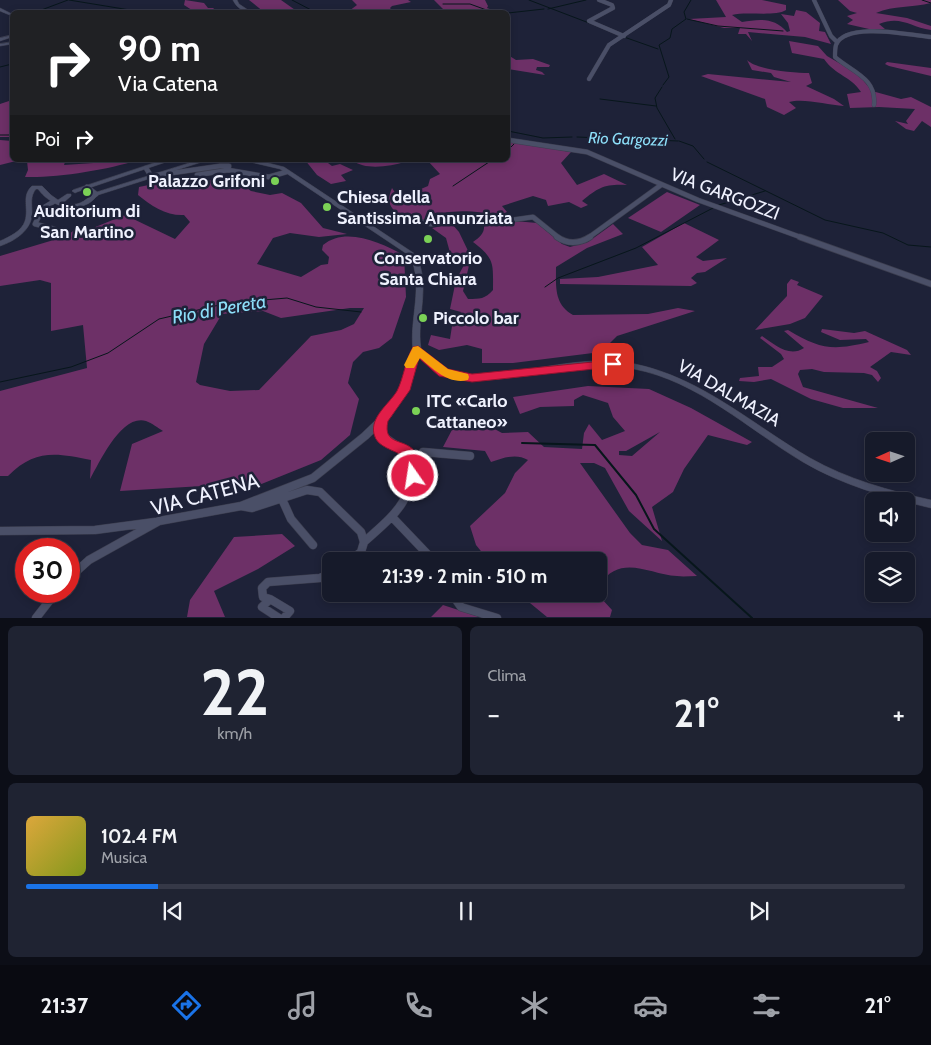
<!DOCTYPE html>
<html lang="it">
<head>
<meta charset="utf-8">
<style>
	:root { --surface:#161a2a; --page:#1f2332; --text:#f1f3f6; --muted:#9ea1a8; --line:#353847; --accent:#1a73e8 }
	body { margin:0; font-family:Cabin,sans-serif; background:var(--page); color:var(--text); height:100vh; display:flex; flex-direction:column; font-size:19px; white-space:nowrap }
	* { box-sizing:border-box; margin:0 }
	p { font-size:16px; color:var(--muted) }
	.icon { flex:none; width:28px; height:28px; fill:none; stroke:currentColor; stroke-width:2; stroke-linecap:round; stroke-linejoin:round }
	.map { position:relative; height:618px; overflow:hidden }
	.details { display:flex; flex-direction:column; gap:8px; padding:8px; background:#0c0e17; flex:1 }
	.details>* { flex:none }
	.hud { position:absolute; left:10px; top:10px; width:500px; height:152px; border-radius:8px; box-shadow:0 2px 8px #0003,0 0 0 1px var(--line); background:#202124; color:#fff; overflow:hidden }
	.needle { width:32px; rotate:267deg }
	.fabs { position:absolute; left:865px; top:432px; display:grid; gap:10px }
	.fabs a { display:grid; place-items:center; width:50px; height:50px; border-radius:8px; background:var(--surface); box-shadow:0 2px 8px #0003,0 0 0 1px var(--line); font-size:25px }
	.speed { position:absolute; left:15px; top:538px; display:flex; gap:10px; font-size:25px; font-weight:700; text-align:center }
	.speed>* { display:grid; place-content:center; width:65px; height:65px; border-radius:50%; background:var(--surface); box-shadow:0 2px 8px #0003,0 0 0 1px var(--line); line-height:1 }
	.speed .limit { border:8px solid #d22; background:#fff; color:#111 }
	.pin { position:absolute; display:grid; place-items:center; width:42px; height:42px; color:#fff; margin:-21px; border-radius:10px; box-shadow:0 2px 8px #0006 }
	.me { position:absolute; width:55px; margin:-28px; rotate:347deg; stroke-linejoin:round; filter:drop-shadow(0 0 4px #0008) }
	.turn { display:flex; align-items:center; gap:18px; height:105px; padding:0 25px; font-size:22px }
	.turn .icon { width:65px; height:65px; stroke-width:2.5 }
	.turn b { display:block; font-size:35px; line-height:42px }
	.then { display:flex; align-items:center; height:48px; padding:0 25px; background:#0003; gap:10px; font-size:19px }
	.big { font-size:38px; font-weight:700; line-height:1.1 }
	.details .tile { flex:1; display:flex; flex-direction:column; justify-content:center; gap:8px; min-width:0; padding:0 18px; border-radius:8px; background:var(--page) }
	.details .dial { align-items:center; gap:0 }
	.dial b { font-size:65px; line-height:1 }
	.song { display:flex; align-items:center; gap:15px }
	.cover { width:60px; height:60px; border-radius:8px; background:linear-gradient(135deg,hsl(40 70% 55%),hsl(70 70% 35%)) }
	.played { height:5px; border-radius:2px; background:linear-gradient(90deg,var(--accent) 15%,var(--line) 15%) }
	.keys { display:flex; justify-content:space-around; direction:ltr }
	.heat { display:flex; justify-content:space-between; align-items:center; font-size:28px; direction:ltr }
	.details .tiles { flex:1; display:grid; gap:8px; grid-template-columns:1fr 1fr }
	.tile:last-child { grid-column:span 2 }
	.trip { position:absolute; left:322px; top:552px; width:285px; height:50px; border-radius:8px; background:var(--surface); box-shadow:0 2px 8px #0003,0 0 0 1px var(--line); font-weight:700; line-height:50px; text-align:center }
	.tabs { display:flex; height:80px; justify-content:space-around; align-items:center; background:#090a11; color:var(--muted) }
	.tabs .icon { width:35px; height:35px }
	.tabs .current { color:var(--accent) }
	.tabs b { font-size:22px; color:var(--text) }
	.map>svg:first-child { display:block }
</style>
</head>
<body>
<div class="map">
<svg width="931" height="618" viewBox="0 0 931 618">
	<rect width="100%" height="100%" fill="#1e2238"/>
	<path fill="#6d3067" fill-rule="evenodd" d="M185 0 204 3 208 8H213L218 12H195L184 5Z
		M249 0H281L298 12H264Z
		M352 0H408L411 2 392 6 390 8 393 12H340L349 11 357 5Z
		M434 0H485L488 6 487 8 498 12H446Z
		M716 0H762L786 5V10C775 17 746 11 732 15L742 22C759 19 774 17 787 32L790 31 788 23 781 14 794 16 796 10 806 12 820 23 819 31 825 32 831 44 805 37 748 32 752 41 746 34H738L740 28H724L689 19 726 17Z
		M838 0H931V3C912 8 894 5 876 13L907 18 931 26V30C910 27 901 15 879 24L885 29H869L847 24 853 20 847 16 857 13 850 11Z
		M789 41 818 46 827 56 858 74 872 91 901 99 911 97 931 107V127L922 121 914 131 906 129 895 121 908 124 906 121 915 109 879 107 850 108 847 94 861 92C851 76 836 76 824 59L792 53Z
		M508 55 516 60 533 59 550 65 549 67H537L536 70 542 72 545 75 508 69Z
		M747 60C757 70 794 73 809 73L812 83 806 86 834 99 844 106C827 105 804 98 789 102L796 108 784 115 767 107 765 99 701 76 708 74 791 82 774 77 771 73 752 70Z
		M887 62 931 68V76L889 66 885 64Z
		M12 100V137H0V104Z
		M0 140 12 141V160H20L0 165Z
		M508 141 571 152 561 163 577 185 604 174 627 185C605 184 599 187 582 201L588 205 581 208 569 202 548 206 546 200 533 196 502 206 507 212C494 219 489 214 477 212 464 210 446 213 433 213L432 221C421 220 412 217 401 217 390 207 386 203 392 188L396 194H409L428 186 430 179 440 174 427 160H508Z
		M22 160H74L65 162 64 165 138 160C107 170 57 178 25 177L28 170 27 161Z
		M305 160H324L332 166 340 164 353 170 341 175 346 181 331 184 317 175Z
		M352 160H402L405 162C390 166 366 171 352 160Z
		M214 180 238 182 251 191 270 195 282 193 301 203 323 228 347 234 319 237 290 233 273 238 257 264 301 277 321 265 328 264 329 257 322 250 323 245C346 226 381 243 404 255L406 297 392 338 379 348 363 352 353 362 348 383 359 399 350 435 321 460 259 485H219L120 491 132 444 163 431C158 428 152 423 146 421 121 414 100 462 90 479L91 460C56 453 35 449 8 476H0V391L87 368 83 325 51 331V283L40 280 0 286V256L67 236 79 226 88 230 125 215 175 239 190 222 184 215C167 216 151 206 138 195L139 187 168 181ZM350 308H364L354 324 341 330 311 336 259 390 230 391 200 385 196 382 204 344 222 314 263 311 281 318Z
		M667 192 700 205 661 232 628 218Z
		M515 221 537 223 562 244 570 247 588 242 613 224 623 234 587 248 556 267C556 287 554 304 573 315L648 314 678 308 695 311 617 336 601 352 513 363H482V349L467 345 439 350 428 345 431 335 450 339 452 326 461 312 450 309 456 280 464 265 462 257 452 260 446 238 432 228 452 224 459 232 471 257 463 291 468 299C480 299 485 299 493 290 493 263 495 259 473 242 480 237 485 233 484 224Z
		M684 223 719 240 696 257 703 261 727 258 705 272 697 273 691 278 697 283 691 286 560 284V279L598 277 658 265 642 247Z
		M791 279 799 282 797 285 823 296 805 318 790 324 755 330 787 296V284Z
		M822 329 854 333 865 331 907 350 911 355 891 352 870 367 877 371 881 378 878 382 872 375 864 373 824 372 812 369 800 370 798 374 803 387 878 408H843L811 399 771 379 754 382 739 381 740 378 759 376 758 367H772L784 359 781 354 760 338 762 336C774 344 789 358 804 348L784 331 788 330C820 349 832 351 869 342L866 339 840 340 821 332Z
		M588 386 649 389 691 408 752 442 747 445 708 435 684 469 673 492 652 507 662 541 629 511 605 468 594 463H580L630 533 642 545 668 550 697 576C690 576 683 577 677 576 648 574 621 553 599 585L601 598 612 610 610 617H547L519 594H599V561H489L476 545 470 526 505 493 515 473 528 460C516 453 503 458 491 462L485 451 443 447 454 426H489L502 433 528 432 544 447 582 449 584 433 589 424 602 440 625 431 613 417 608 403 583 395 574 400V406L540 407 520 414 513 397ZM660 432 632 456 619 455V451H626Z
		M282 534 295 546 258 569 214 591 225 617H187L190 600 234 537Z
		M443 605 480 617H431Z"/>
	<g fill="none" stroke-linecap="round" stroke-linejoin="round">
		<path stroke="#07161b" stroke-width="1" d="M69 0 142 12
			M292 0 315 12
			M529 0 589 23
			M922 0 931 3
			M443 4H470L492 12
			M548 9 586 0
			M36 12 68 0
			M508 13 544 9
			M687 19 718 26 783 31
			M624 37 658 49
			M0 67 12 64
			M663 85 669 77 659 45 670 38 672 29 686 19 684 12 691 0
			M662 87 655 98 657 108 675 139
			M600 99 656 106
			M508 131 543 138 572 137
			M0 135H12
			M577 137 678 141
			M679 141 693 146 704 159
			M508 150 514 144
			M707 162 825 220 883 233 908 245 931 247
			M453 186 492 160
			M719 205 765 191
			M545 287 558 278 636 248 713 208
			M0 382 71 367 108 353 159 319 228 303 287 298 316 307 361 312"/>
		<path stroke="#07161b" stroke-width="2" d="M522 443 595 445 636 495 654 529 752 618"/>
		<g stroke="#3c3e4f" stroke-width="4.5">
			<path id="street-far3" d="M599 0 612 5 613 8 589 21 624 36
				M814 0 831 36 837 42
				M589 79 609 45 669 5 671 0
				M874 105C877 78 852 72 835 57 835 54 835 48 836 45 845 21 911 35 931 37"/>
		</g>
		<g stroke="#3c3e4f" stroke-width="5.5">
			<path id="street-far2" d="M508 140 587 152 698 200 803 238
				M146 168 151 176 220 166H229L228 170
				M197 175 228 170 269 177 286 172
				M87 187 96 194
				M53 202 43 208 35 224 54 229
				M359 220H412L431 224 472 219 505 221 533 217 559 238
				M588 238 661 185"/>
		</g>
		<g stroke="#3c3e4f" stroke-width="7">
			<path id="street-far1" d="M557 237C567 244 579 244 590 237
				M800 237 931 284
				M394 406 404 390 411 361 417 350"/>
		</g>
		<g stroke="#3c3e4f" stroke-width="9">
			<path id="street" d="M423 452 470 456
				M282 499 291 519 313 545
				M241 506 252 508 307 490 320 492 361 532 364 542 361 552 349 561
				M393 518 434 561
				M0 531 95 530 155 522
				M364 542C394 515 417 499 410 455L381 435 382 420
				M69 578 89 560 159 521 241 506 313 478 365 436 388 414 394 404
				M452 594 461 607 497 618
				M270 599 263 597 262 588 268 582 320 578 331 573
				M36 618 57 591
				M279 618 262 607 270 599 290 611 284 618"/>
		</g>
		<g stroke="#3c3e4f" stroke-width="1">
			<path id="secondary" d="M233 0H237L239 4 251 12C244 13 236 7 233 0Z
				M0 8 12 14V16L0 11Z
				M12 35V37L0 41V38Z
				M12 42V44L0 46V44Z
				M163 160H172L77 192 75 193 72 191 73 190Z
				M199 160H208L98 195C94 199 91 203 85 205 69 213 48 203 38 189H36C30 196 32 204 32 213 32 230 15 241 0 246V241C9 237 22 231 25 221 29 208 21 196 32 186H42L51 195 58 200 67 194H71V196L63 203C79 207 83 202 94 193Z
				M245 160H256L284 167 415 254C432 283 416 317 421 349 430 358 440 366 452 371 474 379 499 374 523 370 559 365 599 356 635 364 702 378 753 425 810 458 847 479 890 491 931 500V508C888 498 842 485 803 462 749 430 698 381 634 369 604 363 571 368 540 373 494 380 447 392 413 350 409 319 424 286 410 256L280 169 246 161Z"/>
		</g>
		<use href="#street-far3" stroke="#4a4f67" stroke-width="4"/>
		<use href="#street-far2" stroke="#4a4f67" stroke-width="4.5"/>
		<use href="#street-far1" stroke="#4a4f67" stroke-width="5.5"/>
		<use href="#street" stroke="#4a4f67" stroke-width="8"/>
		<use href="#secondary" fill="#4a4f67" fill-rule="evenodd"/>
	</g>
	<path fill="#e11d48" stroke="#92132f" d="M418 346 448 369 472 374 613 360 619 364 613 367 472 382 439 376 419 358 410 390 388 421C382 447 406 437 416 453 420 459 419 469 420 476L413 481 406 476 404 457C394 449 377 448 374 434 370 417 389 404 397 391 404 377 405 361 413 347Z"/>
	<path fill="#f59e0b" d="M418 346 448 369 468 374 469 377 468 380C449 385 433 369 420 358L414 368H406L404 365 413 347Z"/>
	<g fill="#7bd156" stroke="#1e2238" stroke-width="2">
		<circle cx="275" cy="181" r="5"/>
		<circle cx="87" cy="192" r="5"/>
		<circle cx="327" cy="207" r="5"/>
		<circle cx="428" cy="239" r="5"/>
		<circle cx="423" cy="318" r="5"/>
		<circle cx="416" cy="411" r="5"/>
	</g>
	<g text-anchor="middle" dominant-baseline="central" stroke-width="5" stroke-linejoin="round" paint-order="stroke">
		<g font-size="16" font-style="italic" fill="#8ddff9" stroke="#1e2238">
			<text transform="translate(628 139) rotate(2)">Rio Gargozzi</text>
		</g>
		<g font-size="18" font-weight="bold" fill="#eff1fe" stroke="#1e2238" text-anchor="start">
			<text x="265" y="181" text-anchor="end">Palazzo Grifoni</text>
			<text x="337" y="197">Chiesa della<tspan x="337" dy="21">Santissima Annunziata</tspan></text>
			<text x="87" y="211" text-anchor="middle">Auditorium di<tspan x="87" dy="21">San Martino</tspan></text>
			<text x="428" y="258" text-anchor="middle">Conservatorio<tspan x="428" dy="21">Santa Chiara</tspan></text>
			<text x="433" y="318">Piccolo bar</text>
			<text x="426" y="401">ITC «Carlo<tspan x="426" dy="21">Cattaneo»</tspan></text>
		</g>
		<g font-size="18" fill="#eff1fe" stroke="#1e2238">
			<text transform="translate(725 194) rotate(21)">VIA GARGOZZI</text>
			<text transform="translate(729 393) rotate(30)">VIA DALMAZIA</text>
		</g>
		<g font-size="19" font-style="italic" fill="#8ddff9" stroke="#1e2238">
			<text transform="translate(219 309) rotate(-10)">Rio di Pereta</text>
		</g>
		<g font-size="21" fill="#eff1fe" stroke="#1e2238">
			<text transform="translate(205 494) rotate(-15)">VIA CATENA</text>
		</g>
	</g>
</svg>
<div class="fabs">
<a><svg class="needle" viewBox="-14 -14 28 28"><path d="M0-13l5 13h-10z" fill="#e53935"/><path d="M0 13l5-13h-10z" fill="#9ea1a8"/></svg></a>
<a><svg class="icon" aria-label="sound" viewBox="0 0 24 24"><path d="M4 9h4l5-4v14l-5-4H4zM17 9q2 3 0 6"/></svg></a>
<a><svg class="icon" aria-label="layers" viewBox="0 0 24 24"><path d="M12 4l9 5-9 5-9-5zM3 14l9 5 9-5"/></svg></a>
</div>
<div class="speed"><div class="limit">30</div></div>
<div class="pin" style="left:613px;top:364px;background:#d93025"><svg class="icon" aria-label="arrive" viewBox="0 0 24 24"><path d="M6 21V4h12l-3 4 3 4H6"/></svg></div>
<svg class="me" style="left:413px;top:476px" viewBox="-20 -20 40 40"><circle r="17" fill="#e11d48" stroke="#fff" stroke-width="3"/><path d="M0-11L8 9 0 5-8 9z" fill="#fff"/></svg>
<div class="trip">21:39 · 2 min · 510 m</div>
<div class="hud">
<div class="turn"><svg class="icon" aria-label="right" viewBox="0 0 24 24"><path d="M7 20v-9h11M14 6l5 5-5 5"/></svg><div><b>90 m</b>Via Catena</div></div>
<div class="then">Poi<svg class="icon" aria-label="right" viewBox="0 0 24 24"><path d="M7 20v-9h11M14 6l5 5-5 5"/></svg></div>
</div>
</div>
<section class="details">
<div class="tiles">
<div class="tile dial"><b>22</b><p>km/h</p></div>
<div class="tile"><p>Clima</p>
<div class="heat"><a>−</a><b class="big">21°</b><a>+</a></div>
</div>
<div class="tile">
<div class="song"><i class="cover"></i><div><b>102.4 FM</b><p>Musica</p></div></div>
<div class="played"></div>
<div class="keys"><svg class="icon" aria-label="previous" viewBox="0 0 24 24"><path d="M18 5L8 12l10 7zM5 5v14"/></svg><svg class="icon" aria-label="pause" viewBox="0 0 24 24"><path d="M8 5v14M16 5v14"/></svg><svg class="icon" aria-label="next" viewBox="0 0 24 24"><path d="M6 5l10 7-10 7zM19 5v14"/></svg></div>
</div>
</div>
</section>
<nav class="tabs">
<b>21:37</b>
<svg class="icon current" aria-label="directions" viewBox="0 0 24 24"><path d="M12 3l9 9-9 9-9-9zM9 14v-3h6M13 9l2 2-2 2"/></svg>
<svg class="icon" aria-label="music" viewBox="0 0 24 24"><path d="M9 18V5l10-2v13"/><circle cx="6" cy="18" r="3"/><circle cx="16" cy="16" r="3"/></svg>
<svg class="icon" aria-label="phone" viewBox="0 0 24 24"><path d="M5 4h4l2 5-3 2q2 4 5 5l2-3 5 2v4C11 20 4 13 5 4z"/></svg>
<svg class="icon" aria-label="climate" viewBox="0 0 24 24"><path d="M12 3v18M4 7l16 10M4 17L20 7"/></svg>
<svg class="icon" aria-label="car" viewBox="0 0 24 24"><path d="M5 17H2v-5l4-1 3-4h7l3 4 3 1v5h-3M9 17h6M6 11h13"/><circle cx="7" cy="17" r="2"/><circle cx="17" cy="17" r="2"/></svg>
<svg class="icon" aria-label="filters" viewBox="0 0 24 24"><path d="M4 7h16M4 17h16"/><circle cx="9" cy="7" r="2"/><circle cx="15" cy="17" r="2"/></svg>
<b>21°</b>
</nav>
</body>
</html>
